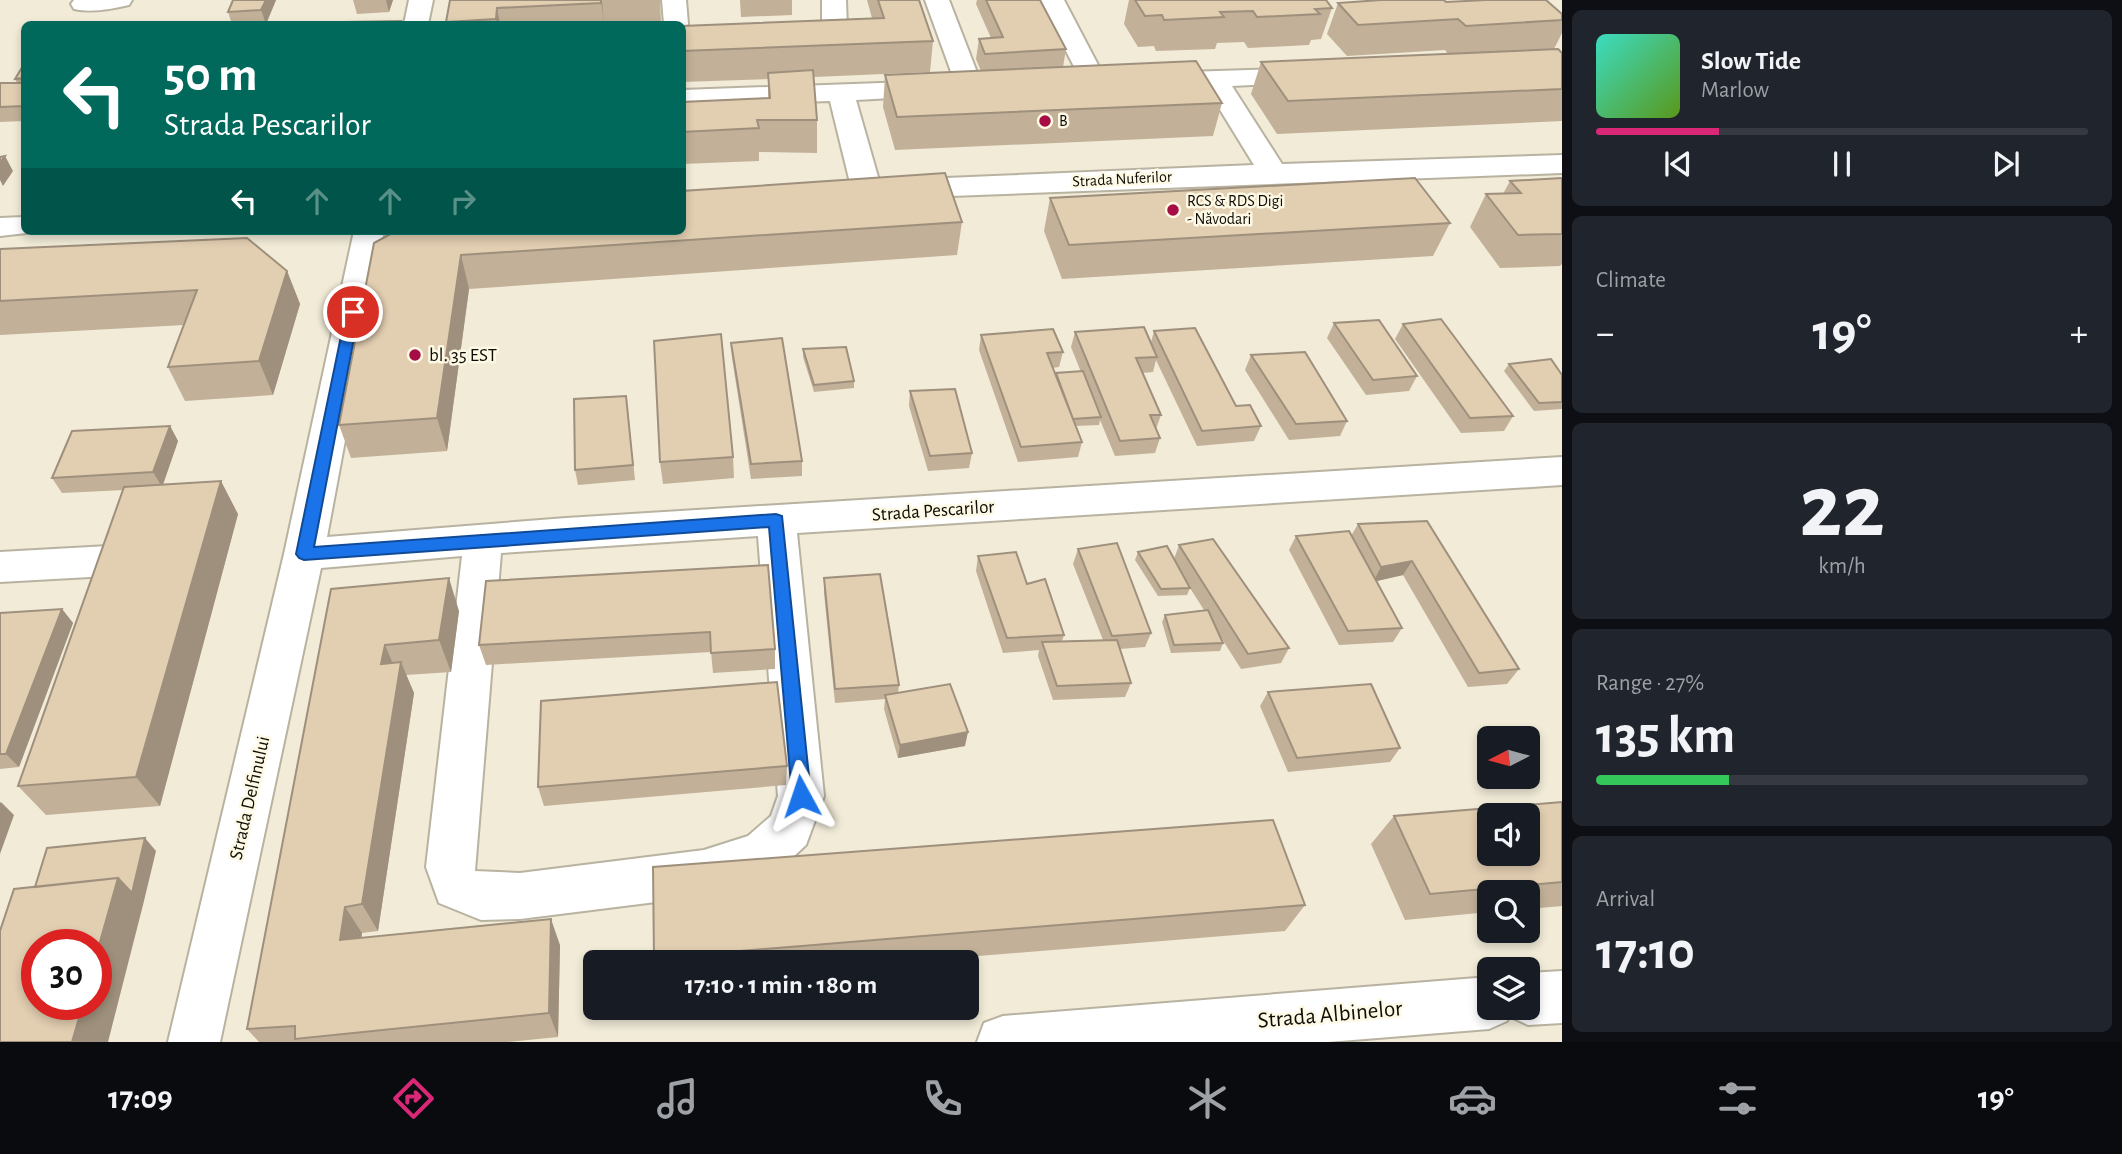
<!DOCTYPE html>
<html lang="en">
<head>
<meta charset="utf-8">
<style>
	:root { --surface:#171b24; --page:#20242c; --text:#f1f3f6; --muted:#9ea1a6; --line:#363941; --accent:#db2777 }
	body { margin:0; font-family:"Alegreya Sans",sans-serif; background:var(--page); color:var(--text); height:100vh; display:flex; flex-direction:column; font-size:26px; white-space:nowrap }
	* { box-sizing:border-box; margin:0 }
	p { font-size:23px; color:var(--muted) }
	.icon { flex:none; width:38px; height:38px; fill:none; stroke:currentColor; stroke-width:2; stroke-linecap:round; stroke-linejoin:round }
	.map { position:relative; flex:1; overflow:hidden }
	.details { display:flex; flex-direction:column; gap:10px; padding:10px; background:#0d0f14; width:560px }
	.details>* { flex:none }
	.guide { position:absolute; left:21px; top:21px; width:665px; height:214px; border-radius:10px; box-shadow:0 4px 10px #0003; background:#00695c; color:#fff; overflow:hidden }
	.needle { width:46px; rotate:264deg }
	.buttons { position:absolute; left:1477px; top:726px; display:grid; gap:14px }
	.buttons a { display:grid; place-items:center; width:63px; height:63px; border-radius:10px; background:var(--surface); box-shadow:0 4px 10px #0003; font-size:35px }
	.speed { position:absolute; left:21px; top:929px; display:flex; gap:14px; font-size:35px; font-weight:700; text-align:center }
	.speed>* { display:grid; place-content:center; width:91px; height:91px; border-radius:50%; background:var(--surface); box-shadow:0 4px 10px #0003; line-height:1 }
	.speed .limit { border:10px solid #d22; background:#fff; color:#111 }
	.pin { position:absolute; display:grid; place-items:center; width:60px; height:60px; color:#fff; margin:-30px; border:4px solid #fff; border-radius:50%; box-shadow:0 2px 7px #0007 }
	.me { position:absolute; width:77px; margin:-38px; rotate:355deg; stroke-linejoin:round; filter:drop-shadow(0 0 5px #0008) }
	.turn { display:flex; align-items:center; gap:24px; height:147px; padding:0 28px; font-size:32px }
	.turn .icon { width:91px; height:91px; stroke-width:2.5 }
	.turn b { display:block; font-size:49px; line-height:60px }
	.lanes { display:flex; align-items:center; height:66px; padding:0 28px; background:#0003; justify-content:center; gap:35px; direction:ltr }
	.lanes .off { opacity:.35 }
	.big { font-size:52px; font-weight:700; line-height:1.1 }
	.details .widget { flex:1; display:flex; flex-direction:column; justify-content:center; gap:10px; min-width:0; padding:0 24px; border-radius:10px; background:var(--page) }
	.details .dial { align-items:center; gap:0 }
	.dial b { font-size:91px; line-height:1 }
	.song { display:flex; align-items:center; gap:21px }
	.cover { width:84px; height:84px; border-radius:10px; background:linear-gradient(135deg,hsl(170 70% 55%),hsl(90 70% 35%)) }
	.played { height:7px; border-radius:4px; background:linear-gradient(90deg,var(--accent) 25%,var(--line) 25%) }
	.keys { display:flex; justify-content:space-around; direction:ltr }
	.heat { display:flex; justify-content:space-between; align-items:center; font-size:38px; direction:ltr }
	.charge { height:10px; border-radius:5px; background:linear-gradient(90deg,#34c759 27%,var(--line) 0) }
	.trip { position:absolute; left:583px; top:950px; width:396px; height:70px; border-radius:10px; background:var(--surface); box-shadow:0 4px 10px #0003; font-weight:700; line-height:70px; text-align:center }
	.menu { display:flex; height:112px; justify-content:space-around; align-items:center; background:#090b0e; color:var(--muted) }
	.menu .icon { width:49px; height:49px }
	.menu .selected { color:var(--accent) }
	.menu b { font-size:32px; color:var(--text) }
	main { display:flex; flex:1; min-height:0 }
	.map>svg:first-child { display:block }
</style>
</head>
<body>
<main>
<div class="map">
<svg width="1562" height="1042" viewBox="0 0 1562 1042">
	<rect width="100%" height="100%" fill="#f1ebd8"/>
	<g fill="none" stroke-linecap="round" stroke-linejoin="round">
		<g stroke="#b8b2a0" stroke-width="4">
			<path id="minor" d="M74 0H132L129 5C112 9 91 13 74 9L71 4Z
				M409 0H433L428 24H404Z
				M662 0H686L688 24 685 29 682 30V24H664Z
				M822 0H846L847 28 844 33 793 40 784 37 780 32 784 27 822 22Z
				M925 0H949L983 88 979 94 970 96 961 94 957 88Z
				M1040 0H1064L1108 84 1104 90 1095 92 1086 90Z
				M1308 68 1317 70 1321 76 1317 82 1232 86 1282 164 1562 155V173L898 198 888 195 883 189 888 183 898 180 1254 165 1206 87 1155 89 1146 87 1142 81 1146 75 1155 73Z
				M937 81 946 83 950 89 946 95 856 100 882 191 877 197 867 200 857 197 852 191 830 101 682 106V90Z
				M24 217V231L35 232 0 236V218Z
				M354 231H384L327 537 566 518 1562 457V485L797 533 824 796 806 845 780 869 704 896 520 919 481 920 439 903 426 867 462 556 321 568 220 1042H168L284 554ZM758 536 778 796 771 816 748 836 704 850 520 873 475 871 501 553Z
				M108 546 122 550 128 561 122 572 108 576 0 582V552Z
				M1562 971V1023L1528 1025 1509 1016 1507 1021 1489 1029 1328 1042H977L984 1023 1003 1016 1489 977V1008H1528V973Z"/>
		</g>
		<use href="#minor" fill="#fff" fill-rule="evenodd"/>
	</g>
	<path fill="#c2b198" d="M233 0H276L266 24H232L228 12Z
		M353 0H393L389 12 357 14Z
		M450 0H660L661 23 638 24H447L446 22Z
		M740 0H792V15L741 17Z
		M867 0H919L933 41 930 72 814 77 817 120V153L759 152V161L682 164V102L768 98V79L682 82V26L872 18Z
		M977 0H1040L1066 49 1063 67 1222 103 1213 136 895 150 883 107 885 75 981 71 976 59 979 39 991 38 976 4Z
		M1129 0H1326L1332 8 1321 39 1311 40 1309 45 1248 48 1244 42 1217 43 1215 49 1156 51 1154 46 1138 47 1124 24Z
		M1446 2 1562 14V33L1554 49 1562 53V121L1277 134 1251 94 1261 62 1448 54 1445 50 1347 56 1327 34 1338 3Z
		M24 64V121L0 122V83H17L15 79Z
		M1562 178V264L1560 266 1500 268 1470 227 1486 194H1503L1510 181Z
		M1050 198 1450 223 1433 256 1062 279 1044 231Z
		M962 222 957 255 469 289 447 451 351 458 339 425 374 243Z
		M0 249 287 271 300 304 273 395 185 401 168 367 184 325 0 335Z
		M1334 323 1417 376 1409 391 1366 395 1327 338Z
		M1403 324 1513 416 1504 431 1461 433 1395 339Z
		M1154 331 1236 406 1261 426 1254 441 1197 446 1156 360 1153 372 1142 373 1161 415 1156 429 1160 438 1155 453 1115 456 1100 420 1099 425 1075 426 1082 442 1078 457 1018 462 979 350 981 335 1063 352 1059 367 1052 368 1056 376V373L1081 372 1071 347 1075 332 1151 342Z
		M731 343 802 461V476L751 479 732 358Z
		M803 349 854 381V388L814 392 803 357Z
		M1251 355 1347 421 1340 436 1289 440 1245 370Z
		M1509 364 1562 375V409L1534 411 1504 371Z
		M910 391 972 453 969 468 928 471 909 406Z
		M628 411 635 480 578 485 575 470Z
		M170 426 178 441 163 485 238 514 160 806 46 815 18 786 124 490 62 493 52 478Z
		M733 457 734 478 663 484 660 462Z
		M1427 521 1519 669 1507 684 1468 687 1403 575 1376 581 1402 628 1393 642 1339 645 1289 550 1296 536H1351L1358 524Z
		M1179 545 1289 648 1281 663 1241 669 1217 631 1223 643 1220 651 1171 653 1162 622 1165 615 1204 610 1190 588 1187 595 1158 596 1135 560 1138 552 1174 559Z
		M1078 549 1151 633 1145 647 1120 649 1131 683 1125 697 1053 700 1038 656 1039 650 1003 653 976 571 978 556 1027 584 1064 635 1062 641 1103 640 1073 564Z
		M768 565 775 649V669L713 673 711 652 486 665 479 645Z
		M824 578 899 685 898 693 965 746 898 758 884 709 885 699 835 703 824 593Z
		M331 589 459 611 451 672 406 675 414 693 378 931 362 933 361 938 560 945 558 1037 507 1042H259L247 1029Z
		M62 609 73 623 19 767 0 769V613Z
		M1268 692 1400 748 1390 762 1288 772 1260 706Z
		M787 766 786 785 544 806 538 787Z
		M1562 802V906L1528 909V892H1489V912L1405 920 1371 844 1394 816Z
		M1305 905 1285 931 905 962H655L654 958Z"/>
	<path fill="#9e907c" d="M266 0H276L266 24 261 10Z
		M386 0H393L389 12Z
		M601 0H602L604 24Z
		M497 8 500 24H497L496 19Z
		M5 156 13 171 3 186 0 180V163Z
		M461 255 469 289 447 451 437 418Z
		M287 271 300 304 273 395 259 361Z
		M170 426 178 441 162 487 153 472Z
		M221 481 238 514 160 806 136 777Z
		M1412 561 1403 575 1373 582 1381 567Z
		M449 578 459 611 451 672 439 640Z
		M62 609 73 623 19 767 6 754Z
		M385 645 398 676 381 664Z
		M401 662 414 693 378 931 362 904Z
		M968 732 965 746 898 758 900 745Z
		M1 802 14 815 0 854V803Z
		M145 838 156 851 143 905 108 1042H72L83 1004H96V956L118 878Z
		M345 907 362 933 358 966 340 940Z
		M551 919 560 945 558 1037 549 1013Z"/>
	<path fill="#e2ceb1" stroke="#9e907c" stroke-width="2" fill-rule="evenodd" d="M233 0H266L261 10 228 12Z
		M450 0H601V3L497 8 496 19 446 22Z
		M878 0H919L933 41 682 51V26L884 18Z
		M986 0H1040L1066 49 985 54 979 39 1003 37Z
		M1135 0H1326L1332 8 1315 9 1320 14 1257 17 1253 11 1220 12 1224 17 1164 20 1162 15 1145 16Z
		M1381 0H1444L1446 2 1486 0H1546L1562 14V20L1466 26 1458 19 1358 25 1338 3Z
		M401 21 400 24H342L344 22Z
		M1558 49 1562 53V89L1288 101 1261 62Z
		M1196 61 1222 103 897 117 885 75Z
		M24 64V78L15 79Z
		M813 70 817 120H757L759 128 682 132V102L770 98 768 73Z
		M0 83H24V106L0 107Z
		M5 156 0 163V157Z
		M945 173 962 222 461 255 437 418 339 425 374 243 396 231H682V191Z
		M1415 178 1450 223 1069 245 1050 198Z
		M1562 178V234L1518 235 1486 194 1521 193 1510 181Z
		M247 238 287 271 259 361 168 367 197 290 0 301V249Z
		M1441 319 1513 416 1470 418 1403 324Z
		M1379 320 1417 376 1373 380 1334 323Z
		M1144 327 1157 357 1136 358 1161 415H1150L1160 438 1120 441 1075 332Z
		M1195 328 1236 406 1250 405 1261 426 1202 431 1154 331Z
		M1053 329 1063 352 1047 353 1082 442 1021 447 981 335Z
		M721 334 733 457 660 462 654 341Z
		M782 338 802 461 751 464 731 343Z
		M846 347 854 381 814 385 803 349Z
		M1305 352 1347 421 1296 424 1251 355Z
		M1551 359 1562 375V402L1539 403 1509 364Z
		M1083 371 1101 417 1073 419 1056 373Z
		M955 389 972 453 930 456 910 391Z
		M626 396 633 465 575 470 574 399Z
		M170 426 153 472 52 478 72 431Z
		M221 481 136 777 18 786 124 487Z
		M1427 521 1519 669 1479 673 1412 561 1381 567 1358 524Z
		M1349 531 1402 628 1348 631 1296 536Z
		M1213 539 1289 648 1248 654 1179 545Z
		M1117 543 1151 633 1112 636 1078 549Z
		M1167 546 1190 588 1161 589 1138 552Z
		M1016 552 1027 584 1045 579 1064 635 1007 638 978 556Z
		M768 565 775 649 711 653 710 632 479 645 486 581Z
		M880 574 899 685 835 689 824 578Z
		M449 578 439 640 385 645 381 664 401 662 362 904 345 907 340 940 551 919 549 1013 295 1039V1026L247 1029 331 589Z
		M62 609 6 754H0V613Z
		M1208 610 1223 643 1174 645 1165 615Z
		M1117 640 1131 683 1057 686 1042 642Z
		M777 682 787 766 538 787 541 701Z
		M950 684 968 732 900 745 885 695Z
		M1371 684 1400 748 1297 758 1268 692Z
		M1562 802V882L1430 894 1394 816ZM1489 816H1528V854H1489Z
		M1273 820 1305 905 654 958 653 867Z
		M145 838 132 893 118 878 35 887 47 848Z
		M118 878 96 956V945H37V1004H83L72 1042H0V931L14 889Z"/>
	<path fill="#1a73e8" stroke="#114b97" stroke-width="2" d="M353 307 359 312 314 547 776 514 782 516 811 796 808 802 801 804 794 802 792 796 769 527 304 560 299 558 296 554 346 312Z"/>
	<g fill="#a50d44" stroke="#fef9e5" stroke-width="2.5">
		<circle cx="1045" cy="121" r="7"/>
		<circle cx="1173" cy="210" r="7"/>
		<circle cx="415" cy="355" r="7"/>
	</g>
	<g text-anchor="middle" dominant-baseline="central" stroke-width="5" stroke-linejoin="round" paint-order="stroke">
		<g font-size="16" fill="#0e0c06" stroke="#fef9e5" text-anchor="start">
			<text x="1059" y="121">B</text>
			<text x="1187" y="201">RCS &amp; RDS Digi<tspan x="1187" dy="18">- Năvodari</tspan></text>
		</g>
		<g font-size="16" fill="#0e0c06" stroke="#fef9e5">
			<text transform="translate(1122 179) rotate(-3)">Strada Nuferilor</text>
		</g>
		<g font-size="19" fill="#0e0c06" stroke="#fef9e5" text-anchor="start">
			<text x="429" y="355">bl. 35 EST</text>
		</g>
		<g font-size="19" fill="#0e0c06" stroke="#fef9e5">
			<text transform="translate(933 511) rotate(-4)">Strada Pescarilor</text>
			<text transform="translate(250 798) rotate(-77)">Strada Delfinului</text>
		</g>
		<g font-size="23" fill="#0e0c06" stroke="#fef9e5">
			<text transform="translate(1330 1015) rotate(-5)">Strada Albinelor</text>
		</g>
	</g>
</svg>
<div class="buttons">
<a><svg class="needle" viewBox="-14 -14 28 28"><path d="M0-13l5 13h-10z" fill="#e53935"/><path d="M0 13l5-13h-10z" fill="#9ea1a6"/></svg></a>
<a><svg class="icon" aria-label="sound" viewBox="0 0 24 24"><path d="M4 9h4l5-4v14l-5-4H4zM17 9q2 3 0 6"/></svg></a>
<a><svg class="icon" aria-label="search" viewBox="0 0 24 24"><circle cx="10" cy="10" r="6"/><path d="M15 15l6 6"/></svg></a>
<a><svg class="icon" aria-label="layers" viewBox="0 0 24 24"><path d="M12 4l9 5-9 5-9-5zM3 14l9 5 9-5"/></svg></a>
</div>
<div class="speed"><div class="limit">30</div></div>
<div class="pin" style="left:353px;top:312px;background:#d93025"><svg class="icon" aria-label="arrive" viewBox="0 0 24 24"><path d="M6 21V4h12l-3 4 3 4H6"/></svg></div>
<svg class="me" style="left:801px;top:796px" viewBox="-20 -20 40 40"><path d="M0-17L14 15 0 8-14 15z" fill="#1a73e8" stroke="#fff" stroke-width="4"/></svg>
<div class="trip">17:10 · 1 min · 180 m</div>
<div class="guide">
<div class="turn"><svg class="icon" aria-label="left" viewBox="0 0 24 24"><path d="M17 20v-9H6M10 6l-5 5 5 5"/></svg><div><b>50 m</b>Strada Pescarilor</div></div>
<div class="lanes"><svg class="icon" aria-label="left" viewBox="0 0 24 24"><path d="M17 20v-9H6M10 6l-5 5 5 5"/></svg><svg class="icon off" aria-label="ahead" viewBox="0 0 24 24"><path d="M12 20V5M6 11l6-6 6 6"/></svg><svg class="icon off" aria-label="ahead" viewBox="0 0 24 24"><path d="M12 20V5M6 11l6-6 6 6"/></svg><svg class="icon off" aria-label="right" viewBox="0 0 24 24"><path d="M7 20v-9h11M14 6l5 5-5 5"/></svg></div>
</div>
</div>
<section class="details">
<div class="widget">
<div class="song"><i class="cover"></i><div><b>Slow Tide</b><p>Marlow</p></div></div>
<div class="played"></div>
<div class="keys"><svg class="icon" aria-label="previous" viewBox="0 0 24 24"><path d="M18 5L8 12l10 7zM5 5v14"/></svg><svg class="icon" aria-label="pause" viewBox="0 0 24 24"><path d="M8 5v14M16 5v14"/></svg><svg class="icon" aria-label="next" viewBox="0 0 24 24"><path d="M6 5l10 7-10 7zM19 5v14"/></svg></div>
</div>
<div class="widget"><p>Climate</p>
<div class="heat"><a>−</a><b class="big">19°</b><a>+</a></div>
</div>
<div class="widget dial"><b>22</b><p>km/h</p></div>
<div class="widget"><p>Range · 27%</p><b class="big">135 km</b><div class="charge"></div></div>
<div class="widget"><p>Arrival</p><b class="big">17:10</b></div>
</section>
</main>
<nav class="menu">
<b>17:09</b>
<svg class="icon selected" aria-label="directions" viewBox="0 0 24 24"><path d="M12 3l9 9-9 9-9-9zM9 14v-3h6M13 9l2 2-2 2"/></svg>
<svg class="icon" aria-label="music" viewBox="0 0 24 24"><path d="M9 18V5l10-2v13"/><circle cx="6" cy="18" r="3"/><circle cx="16" cy="16" r="3"/></svg>
<svg class="icon" aria-label="phone" viewBox="0 0 24 24"><path d="M5 4h4l2 5-3 2q2 4 5 5l2-3 5 2v4C11 20 4 13 5 4z"/></svg>
<svg class="icon" aria-label="climate" viewBox="0 0 24 24"><path d="M12 3v18M4 7l16 10M4 17L20 7"/></svg>
<svg class="icon" aria-label="car" viewBox="0 0 24 24"><path d="M5 17H2v-5l4-1 3-4h7l3 4 3 1v5h-3M9 17h6M6 11h13"/><circle cx="7" cy="17" r="2"/><circle cx="17" cy="17" r="2"/></svg>
<svg class="icon" aria-label="filters" viewBox="0 0 24 24"><path d="M4 7h16M4 17h16"/><circle cx="9" cy="7" r="2"/><circle cx="15" cy="17" r="2"/></svg>
<b>19°</b>
</nav>
</body>
</html>
